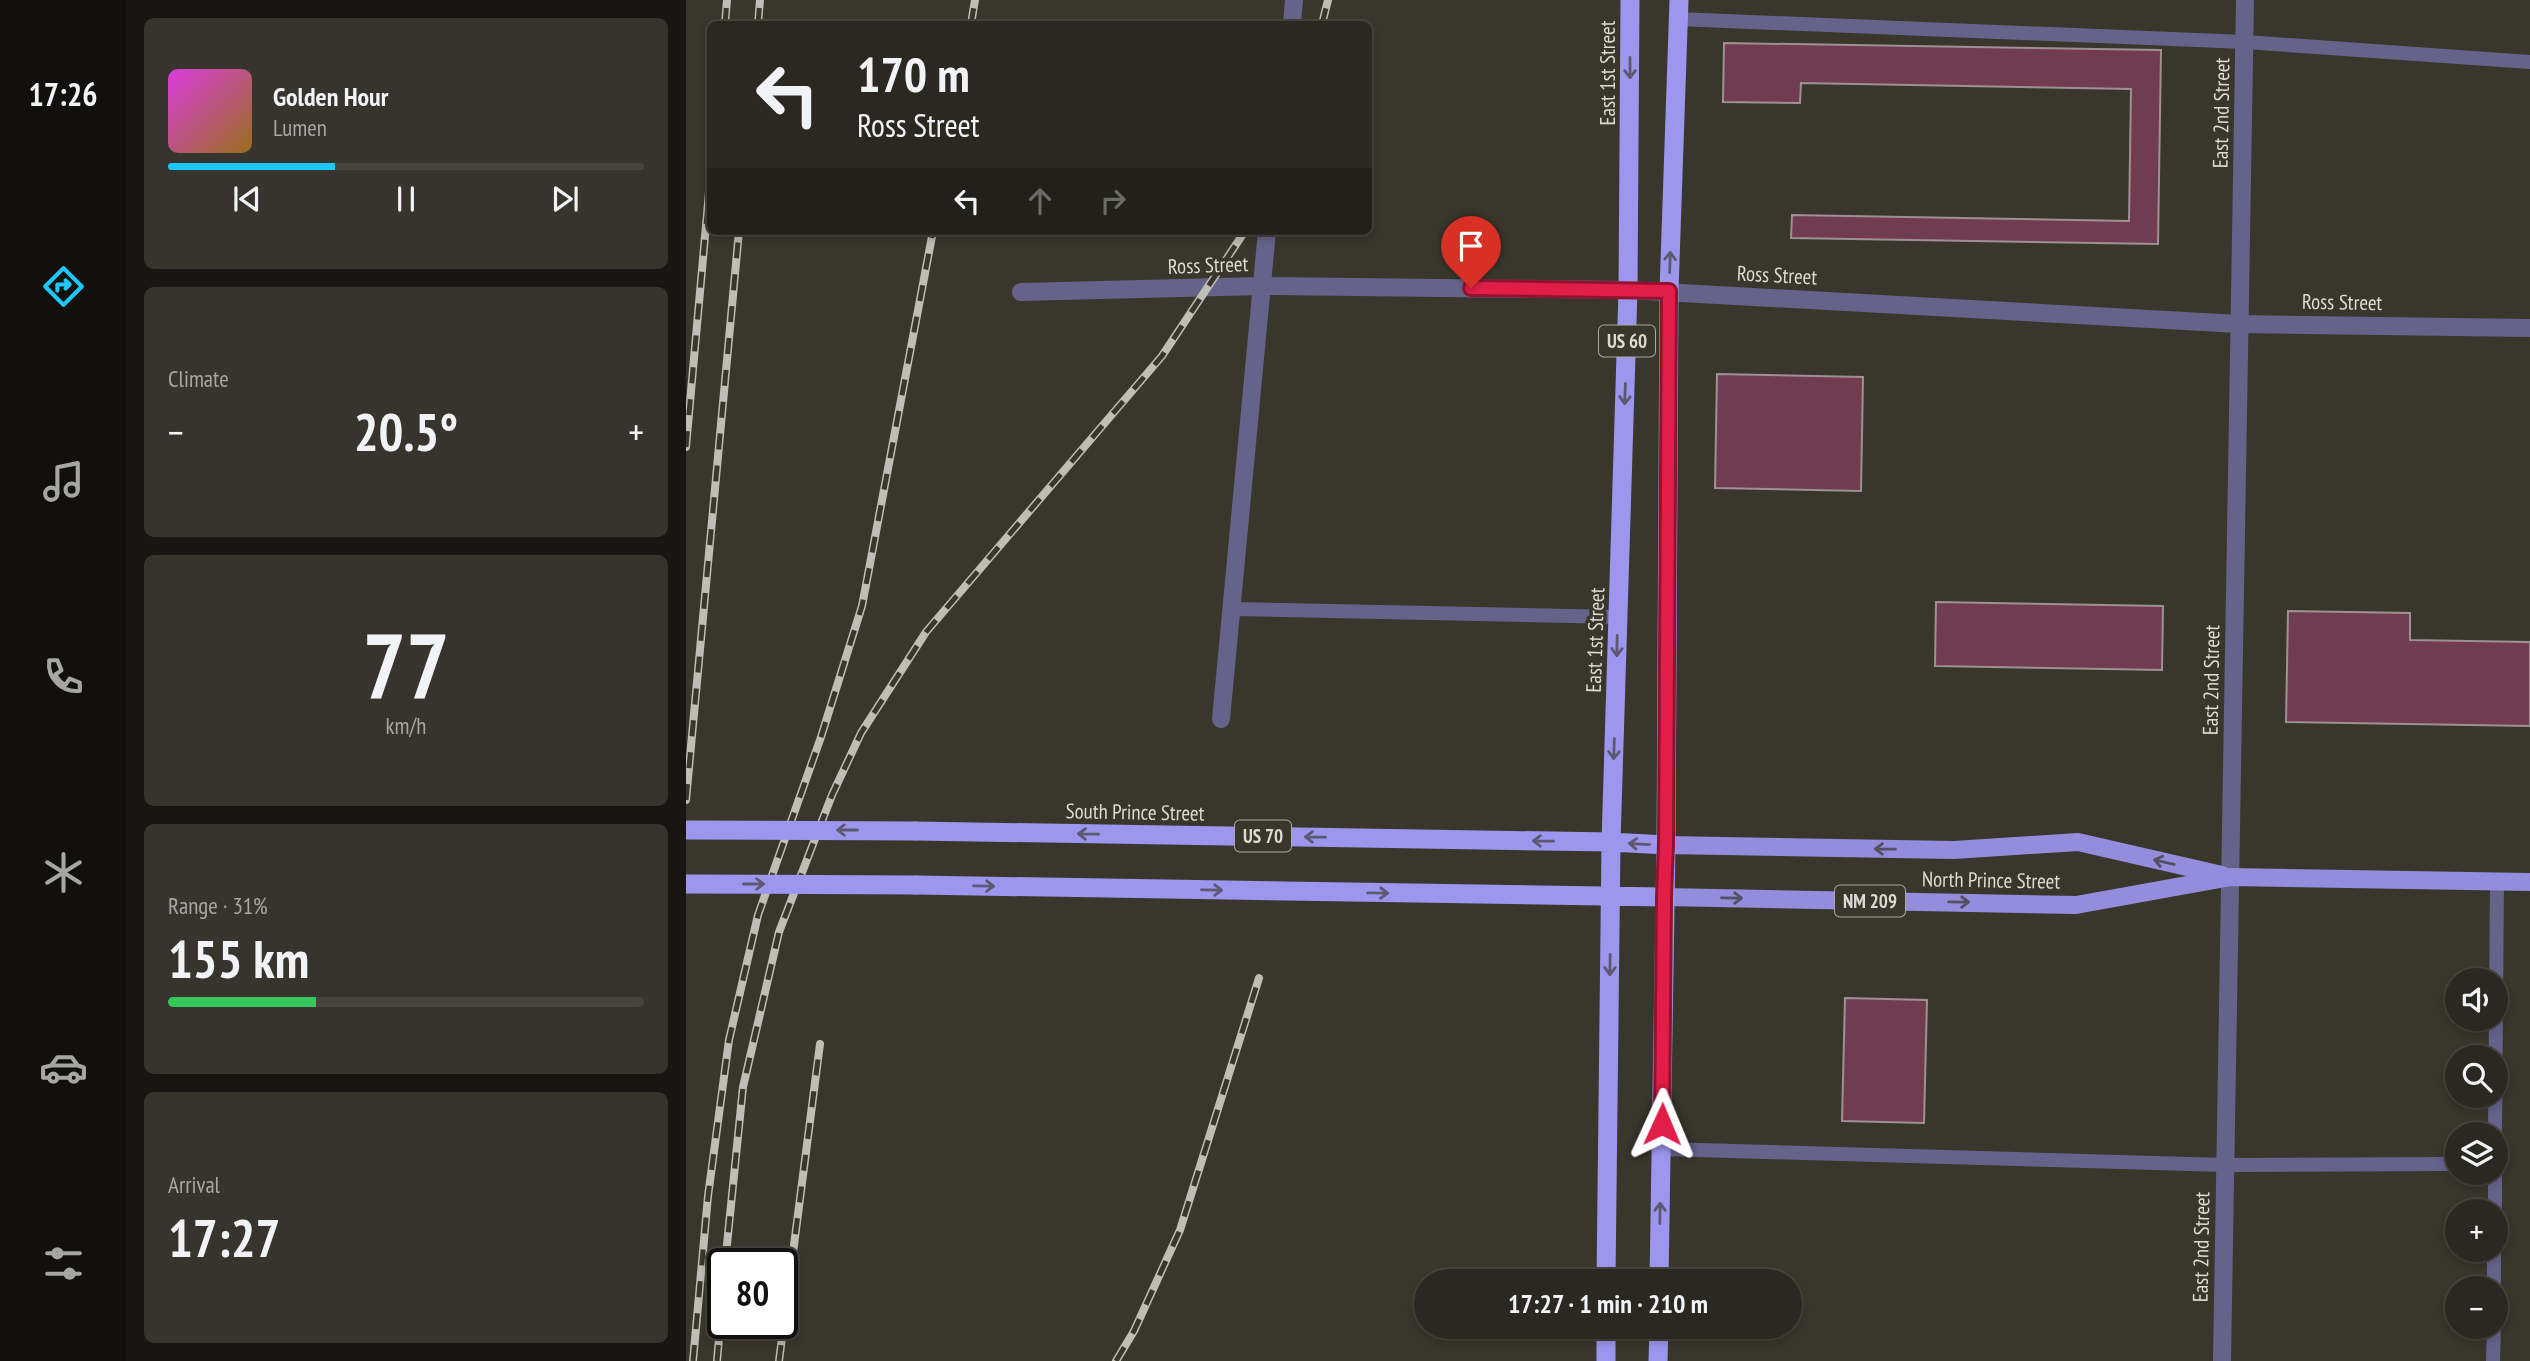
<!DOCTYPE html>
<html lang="en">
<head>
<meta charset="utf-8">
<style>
	:root { --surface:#2b2821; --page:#37342e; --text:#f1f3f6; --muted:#a6a6a5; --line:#47443f; --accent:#1dc9fc }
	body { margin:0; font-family:"PT Sans Narrow",sans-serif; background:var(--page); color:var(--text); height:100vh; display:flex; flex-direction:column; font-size:26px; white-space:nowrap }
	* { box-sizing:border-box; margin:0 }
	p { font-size:23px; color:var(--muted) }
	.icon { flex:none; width:38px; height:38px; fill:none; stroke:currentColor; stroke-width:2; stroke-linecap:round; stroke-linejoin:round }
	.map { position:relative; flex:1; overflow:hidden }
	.details { display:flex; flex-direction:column; gap:18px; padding:18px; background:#181612; width:560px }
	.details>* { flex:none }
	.hud { position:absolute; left:21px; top:21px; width:665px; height:214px; border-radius:10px; box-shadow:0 4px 10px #0003,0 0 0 2px var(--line); background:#2b2821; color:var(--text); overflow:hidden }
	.controls { position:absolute; left:1759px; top:968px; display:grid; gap:14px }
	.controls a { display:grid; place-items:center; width:63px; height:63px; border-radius:50%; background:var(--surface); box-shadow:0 4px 10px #0003,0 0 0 2px var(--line); font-size:35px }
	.speed { position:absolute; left:21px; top:1248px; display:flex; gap:14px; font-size:35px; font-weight:700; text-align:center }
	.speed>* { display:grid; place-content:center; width:91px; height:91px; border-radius:50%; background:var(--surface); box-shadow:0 4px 10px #0003,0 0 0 2px var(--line); line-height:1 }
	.speed .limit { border:4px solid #111; border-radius:10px; background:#fff; color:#111 }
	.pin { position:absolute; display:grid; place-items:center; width:60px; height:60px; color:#fff; margin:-72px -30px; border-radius:50% 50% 50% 0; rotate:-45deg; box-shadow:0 0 7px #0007 }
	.pin .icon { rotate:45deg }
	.me { position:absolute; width:77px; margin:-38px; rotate:1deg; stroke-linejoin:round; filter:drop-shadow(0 0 5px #0008) }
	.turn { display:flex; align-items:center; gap:24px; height:147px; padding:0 35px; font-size:32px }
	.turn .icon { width:91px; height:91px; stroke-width:2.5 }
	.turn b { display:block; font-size:49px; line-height:60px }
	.lanes { display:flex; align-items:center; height:66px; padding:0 35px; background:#0003; justify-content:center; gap:35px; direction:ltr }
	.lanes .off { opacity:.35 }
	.big { font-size:52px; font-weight:700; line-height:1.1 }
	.details .card { flex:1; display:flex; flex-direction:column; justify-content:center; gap:10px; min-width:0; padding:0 24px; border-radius:10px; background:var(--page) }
	.details .dial { align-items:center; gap:0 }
	.dial b { font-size:91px; line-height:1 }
	.song { display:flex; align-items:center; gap:21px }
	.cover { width:84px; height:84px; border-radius:10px; background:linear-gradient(135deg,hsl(300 70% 55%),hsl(40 70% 35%)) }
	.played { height:7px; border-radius:4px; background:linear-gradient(90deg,var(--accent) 35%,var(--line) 35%) }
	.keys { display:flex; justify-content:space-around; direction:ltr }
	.heat { display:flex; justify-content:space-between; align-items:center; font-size:38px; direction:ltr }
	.charge { height:10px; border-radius:5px; background:linear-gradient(90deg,#34c759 31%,var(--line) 0) }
	.trip { position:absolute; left:728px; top:1269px; width:388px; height:70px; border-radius:35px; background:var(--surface); box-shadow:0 4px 10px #0003,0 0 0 2px var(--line); font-weight:700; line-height:70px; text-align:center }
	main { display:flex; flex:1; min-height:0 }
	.tabs { display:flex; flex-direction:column; width:126px; justify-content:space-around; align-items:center; background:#11100d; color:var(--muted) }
	.tabs .icon { width:49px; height:49px }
	.tabs .selected { color:var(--accent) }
	.tabs b { font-size:32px; color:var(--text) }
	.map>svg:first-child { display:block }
</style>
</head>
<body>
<main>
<nav class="tabs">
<b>17:26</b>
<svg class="icon selected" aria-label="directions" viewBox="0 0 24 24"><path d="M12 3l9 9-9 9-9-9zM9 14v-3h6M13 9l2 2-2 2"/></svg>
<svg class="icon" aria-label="music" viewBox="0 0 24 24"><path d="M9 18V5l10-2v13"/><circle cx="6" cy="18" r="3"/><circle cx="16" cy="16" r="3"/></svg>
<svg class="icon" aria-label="phone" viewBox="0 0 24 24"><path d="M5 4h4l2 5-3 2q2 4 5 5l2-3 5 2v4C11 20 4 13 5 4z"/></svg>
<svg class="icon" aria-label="climate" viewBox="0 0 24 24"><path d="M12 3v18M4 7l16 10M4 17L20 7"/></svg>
<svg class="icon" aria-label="car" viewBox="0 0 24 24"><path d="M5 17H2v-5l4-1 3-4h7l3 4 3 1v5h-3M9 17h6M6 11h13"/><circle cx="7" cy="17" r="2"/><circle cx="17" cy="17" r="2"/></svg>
<svg class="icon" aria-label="filters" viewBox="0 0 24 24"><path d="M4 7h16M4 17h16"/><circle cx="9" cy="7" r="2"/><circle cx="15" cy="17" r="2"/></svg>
</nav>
<section class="details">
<div class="card">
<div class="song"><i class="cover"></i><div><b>Golden Hour</b><p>Lumen</p></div></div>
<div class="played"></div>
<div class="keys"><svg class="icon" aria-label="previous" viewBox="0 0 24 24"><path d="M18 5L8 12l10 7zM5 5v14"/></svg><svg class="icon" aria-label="pause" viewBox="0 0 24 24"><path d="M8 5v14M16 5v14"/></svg><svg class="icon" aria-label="next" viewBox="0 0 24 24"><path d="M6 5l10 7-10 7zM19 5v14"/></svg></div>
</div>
<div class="card"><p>Climate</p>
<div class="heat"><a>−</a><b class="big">20.5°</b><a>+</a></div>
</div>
<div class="card dial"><b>77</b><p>km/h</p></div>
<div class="card"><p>Range · 31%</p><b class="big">155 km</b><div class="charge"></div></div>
<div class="card"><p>Arrival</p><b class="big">17:27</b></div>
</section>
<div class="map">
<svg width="1844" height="1361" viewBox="0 0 1844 1361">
	<rect width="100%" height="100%" fill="#39362c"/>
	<path fill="#713c4f" stroke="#9e9195" stroke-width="2" d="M1038 43 1475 50 1472 244 1105 238 1106 215 1443 221 1445 89 1115 83 1114 103 1037 102Z
		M1031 374 1177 377 1175 491 1029 488Z
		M1250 602 1477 606 1476 670 1249 666Z
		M1602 611 1724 613V640L1844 642V726L1600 722Z
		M1159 998 1241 1000 1238 1123 1156 1121Z"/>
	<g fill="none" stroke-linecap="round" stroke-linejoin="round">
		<path stroke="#65638a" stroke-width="14" d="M992 19 1559 42 1844 62
			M546 609 932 617
			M1809 1134 1811 881
			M975 1149 1539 1165 1771 1164
			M1809 1211V1172
			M1808 1288V1250
			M1807 1361 1808 1326"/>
		<path stroke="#65638a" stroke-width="18" d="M606 24 608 0
			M335 292 575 286 942 290 1553 324 1844 328
			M535 719 581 231
			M1536 1361 1559 0"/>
		<path stroke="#948ddd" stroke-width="18" d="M980 845 1268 850 1392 842 1536 875
			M978 897 1390 905 1545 877 1844 882"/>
		<path stroke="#9d96ee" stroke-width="19" d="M229 831 925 842 980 845
			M230 885 978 897
			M920 1281 925 842 942 290 944 0
			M973 1281 980 845 983 291 993 0
			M920 1361V1326
			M972 1361 973 1326"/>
		<g stroke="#bebdb6" stroke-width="8">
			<path id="rail" d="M39 24 41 0
				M72 24 74 0
				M285 24 289 0
				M636 24 642 0
				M0 447 24 181
				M0 800 53 231
				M39 1264 57 1087 93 932 146 795 175 733 240 632 476 356 559 231
				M7 1361 22 1196 43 1040 72 915 135 737 176 606 247 231
				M31 1361 37 1293
				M93 1361 134 1044
				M430 1361 448 1331 494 1230 573 978"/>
		</g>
		<use href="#rail" stroke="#39362c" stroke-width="5" stroke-dasharray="16" stroke-linecap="butt"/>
		<path stroke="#9d96ee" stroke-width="19" d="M0 830 229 831
			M0 884 230 885"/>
	</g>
	<defs><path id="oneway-shaft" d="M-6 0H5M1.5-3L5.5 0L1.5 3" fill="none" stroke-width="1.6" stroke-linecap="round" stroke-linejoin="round" transform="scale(1.75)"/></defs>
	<g stroke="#5c5870">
		<use href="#oneway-shaft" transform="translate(944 68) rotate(90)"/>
		<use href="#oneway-shaft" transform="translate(984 262) rotate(-88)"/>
		<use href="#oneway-shaft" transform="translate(939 394) rotate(92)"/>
		<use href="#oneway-shaft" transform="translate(931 646) rotate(91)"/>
		<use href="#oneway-shaft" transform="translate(928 749) rotate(92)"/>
		<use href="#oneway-shaft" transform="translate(161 830) rotate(-180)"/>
		<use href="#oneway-shaft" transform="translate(402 834) rotate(-179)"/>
		<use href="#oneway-shaft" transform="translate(629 837) rotate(-179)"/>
		<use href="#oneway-shaft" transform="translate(857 841) rotate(-179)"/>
		<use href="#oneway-shaft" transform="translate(953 844) rotate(-177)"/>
		<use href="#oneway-shaft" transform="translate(68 884)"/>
		<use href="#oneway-shaft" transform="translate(298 886) rotate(1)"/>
		<use href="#oneway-shaft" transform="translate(526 890) rotate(1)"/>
		<use href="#oneway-shaft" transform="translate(692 893) rotate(1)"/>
		<use href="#oneway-shaft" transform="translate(924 965) rotate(91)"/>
		<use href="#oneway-shaft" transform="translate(974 1213) rotate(-89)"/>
	</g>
	<g stroke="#545061">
		<use href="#oneway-shaft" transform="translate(1199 849) rotate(-179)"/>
		<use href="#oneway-shaft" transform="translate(1478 862) rotate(-167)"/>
		<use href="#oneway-shaft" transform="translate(1046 898) rotate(1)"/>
		<use href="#oneway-shaft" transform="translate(1273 902) rotate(1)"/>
	</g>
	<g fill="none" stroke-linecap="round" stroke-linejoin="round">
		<g stroke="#92132f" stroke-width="18">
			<path id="route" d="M785 288 983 291 980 845 978 897 976 1124"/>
		</g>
		<use href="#route" stroke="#e11d48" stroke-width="12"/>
	</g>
	<g text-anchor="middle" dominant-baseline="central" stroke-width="7" stroke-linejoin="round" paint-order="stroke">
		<g fill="#39362c" stroke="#aaa9a2" stroke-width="2">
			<rect x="913" y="325.5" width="56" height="31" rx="5"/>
			<rect x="549" y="820.5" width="56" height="31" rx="5"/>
			<rect x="1149" y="885.5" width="70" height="31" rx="5"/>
		</g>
		<g font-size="19" font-weight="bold" fill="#dbdad4">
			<text x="941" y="341">US 60</text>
			<text x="577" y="836">US 70</text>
			<text x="1184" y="901">NM 209</text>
		</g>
		<g font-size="21" fill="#dbdad4" stroke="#39362c">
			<text transform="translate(921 73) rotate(-90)">East 1st Street</text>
			<text transform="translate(1535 113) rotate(-89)">East 2nd Street</text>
			<text transform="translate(522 265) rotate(-2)">Ross Street</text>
			<text transform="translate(1091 275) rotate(3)">Ross Street</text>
			<text transform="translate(1656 302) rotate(1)">Ross Street</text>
			<text transform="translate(909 640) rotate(-88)">East 1st Street</text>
			<text transform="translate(1525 680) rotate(-89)">East 2nd Street</text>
			<text transform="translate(449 812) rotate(1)">South Prince Street</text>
			<text transform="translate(1305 880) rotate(1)">North Prince Street</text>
			<text transform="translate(1515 1247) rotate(-89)">East 2nd Street</text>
		</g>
	</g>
</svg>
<div class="controls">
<a><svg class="icon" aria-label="sound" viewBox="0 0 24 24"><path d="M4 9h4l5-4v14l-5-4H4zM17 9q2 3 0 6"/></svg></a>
<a><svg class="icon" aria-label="search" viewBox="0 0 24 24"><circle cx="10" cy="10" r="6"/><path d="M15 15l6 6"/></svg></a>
<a><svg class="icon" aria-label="layers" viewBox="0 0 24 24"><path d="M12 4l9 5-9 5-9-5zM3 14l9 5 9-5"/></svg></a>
<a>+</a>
<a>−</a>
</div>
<div class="speed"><div class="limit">80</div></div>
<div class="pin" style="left:785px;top:288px;background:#d93025"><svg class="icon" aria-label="arrive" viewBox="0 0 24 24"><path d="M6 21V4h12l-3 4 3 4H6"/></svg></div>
<svg class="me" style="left:976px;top:1124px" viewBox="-20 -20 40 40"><path d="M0-17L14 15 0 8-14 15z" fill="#e11d48" stroke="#fff" stroke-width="4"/></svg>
<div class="trip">17:27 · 1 min · 210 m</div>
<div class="hud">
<div class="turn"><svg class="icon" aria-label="left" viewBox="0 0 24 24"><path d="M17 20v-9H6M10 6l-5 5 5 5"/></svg><div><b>170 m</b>Ross Street</div></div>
<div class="lanes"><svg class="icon" aria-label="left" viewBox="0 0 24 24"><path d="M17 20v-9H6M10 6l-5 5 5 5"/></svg><svg class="icon off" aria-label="ahead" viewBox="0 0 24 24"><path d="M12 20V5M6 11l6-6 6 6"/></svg><svg class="icon off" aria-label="right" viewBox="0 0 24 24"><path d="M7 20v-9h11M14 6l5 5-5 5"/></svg></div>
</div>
</div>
</main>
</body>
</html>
